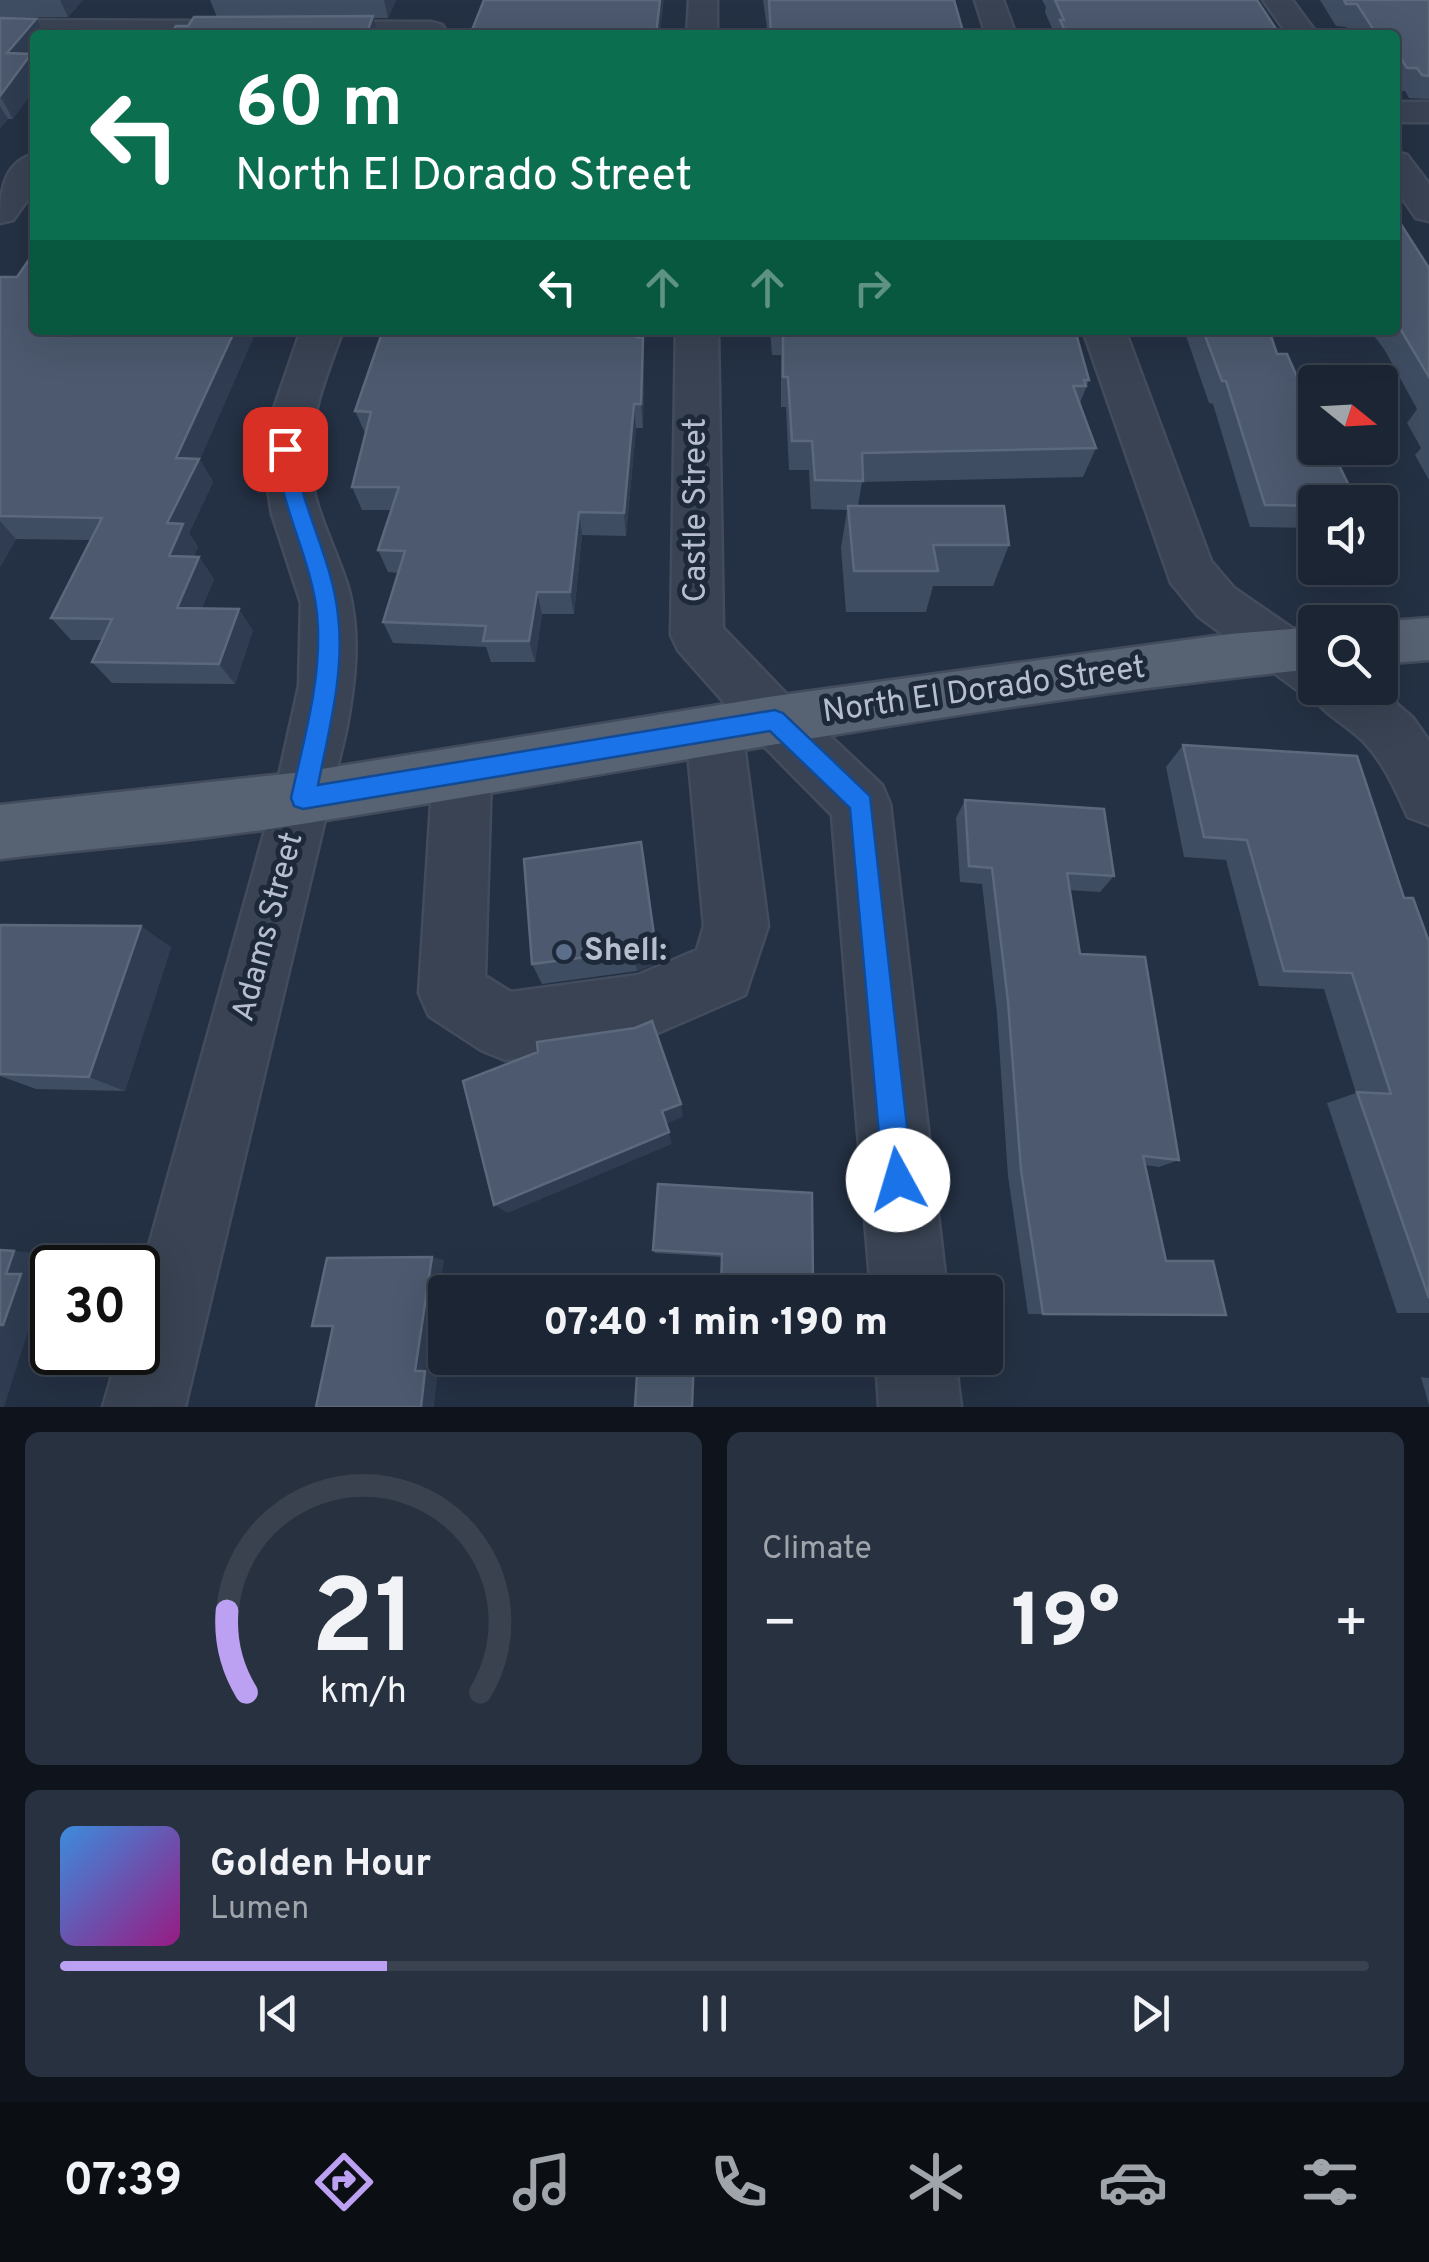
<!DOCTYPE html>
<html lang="en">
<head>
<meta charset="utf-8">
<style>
	:root { --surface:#1b2533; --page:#28313f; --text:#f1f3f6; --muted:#a0a5ac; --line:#39424e; --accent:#bca0f2 }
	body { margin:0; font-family:Overpass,sans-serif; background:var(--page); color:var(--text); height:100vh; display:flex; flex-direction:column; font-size:38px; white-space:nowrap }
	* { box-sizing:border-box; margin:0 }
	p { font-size:32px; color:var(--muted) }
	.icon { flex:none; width:55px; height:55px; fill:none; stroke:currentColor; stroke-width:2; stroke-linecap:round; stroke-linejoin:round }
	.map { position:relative; height:1407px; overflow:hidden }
	.panel { display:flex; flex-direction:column; gap:25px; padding:25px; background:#0f141c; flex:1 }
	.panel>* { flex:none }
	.top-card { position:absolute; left:30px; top:30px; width:1370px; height:305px; border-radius:10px; box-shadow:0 10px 40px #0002,0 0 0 2px var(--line); background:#0b6e4f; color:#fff; overflow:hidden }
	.needle { width:65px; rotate:108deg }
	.buttons { position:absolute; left:1298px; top:365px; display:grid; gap:20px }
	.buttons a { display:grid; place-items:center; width:100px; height:100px; border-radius:10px; background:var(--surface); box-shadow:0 10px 40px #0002,0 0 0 2px var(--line); font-size:50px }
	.speed { position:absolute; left:30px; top:1245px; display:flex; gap:20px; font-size:50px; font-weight:700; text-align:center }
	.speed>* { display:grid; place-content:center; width:130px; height:130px; border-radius:50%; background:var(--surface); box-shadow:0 10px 40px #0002,0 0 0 2px var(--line); line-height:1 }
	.speed .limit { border:5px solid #111; border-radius:15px; background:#fff; color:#111 }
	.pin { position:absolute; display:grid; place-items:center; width:85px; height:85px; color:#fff; margin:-42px; border-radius:20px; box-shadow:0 5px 15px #0006 }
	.me { position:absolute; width:110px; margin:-55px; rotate:354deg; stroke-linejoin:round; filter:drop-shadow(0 0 8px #0008) }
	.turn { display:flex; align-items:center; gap:35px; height:210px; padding:0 40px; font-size:45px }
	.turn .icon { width:130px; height:130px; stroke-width:2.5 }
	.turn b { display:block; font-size:70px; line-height:85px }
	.lanes { display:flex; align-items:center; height:95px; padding:0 40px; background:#0003; justify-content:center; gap:50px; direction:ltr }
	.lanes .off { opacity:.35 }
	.big { font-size:75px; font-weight:800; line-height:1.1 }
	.panel .tile { flex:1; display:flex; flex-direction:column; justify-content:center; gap:15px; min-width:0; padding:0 35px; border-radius:15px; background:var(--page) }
	.panel .dial { align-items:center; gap:0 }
	.dial svg { height:260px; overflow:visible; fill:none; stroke:var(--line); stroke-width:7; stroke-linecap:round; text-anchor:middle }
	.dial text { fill:var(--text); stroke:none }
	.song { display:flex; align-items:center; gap:30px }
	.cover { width:120px; height:120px; border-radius:15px; background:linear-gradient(135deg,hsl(210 70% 55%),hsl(310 70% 35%)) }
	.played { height:10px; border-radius:5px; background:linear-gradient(90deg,var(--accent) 25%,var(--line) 25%) }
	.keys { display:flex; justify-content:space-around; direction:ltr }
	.heat { display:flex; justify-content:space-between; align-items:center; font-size:55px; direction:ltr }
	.panel .tiles { flex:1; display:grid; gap:25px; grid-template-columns:1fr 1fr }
	.tile:last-child { grid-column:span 2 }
	.trip { position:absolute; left:428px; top:1275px; width:575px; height:100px; border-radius:10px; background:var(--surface); box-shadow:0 10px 40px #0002,0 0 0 2px var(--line); font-weight:800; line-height:100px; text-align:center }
	.dock { display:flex; height:160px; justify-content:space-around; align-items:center; background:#0b0f14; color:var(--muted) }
	.dock .icon { width:70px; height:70px }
	.dock .active { color:var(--accent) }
	.dock b { font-size:45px; color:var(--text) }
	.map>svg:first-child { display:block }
</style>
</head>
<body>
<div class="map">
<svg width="1429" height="1407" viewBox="0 0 1429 1407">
	<rect width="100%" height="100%" fill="#243144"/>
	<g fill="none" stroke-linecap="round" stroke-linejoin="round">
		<g stroke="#434c5d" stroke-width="5">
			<path id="minor" d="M689 0H717V35H687Z
				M975 0H1003L1016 35H986Z
				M1263 0H1292L1318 35H1288Z
				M0 20 431 22 442 25 446 31 443 35 0 38Z
				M1395 102H1429V122H1395Z
				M1395 152 1407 155 1429 184V221L1416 218 1395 187Z
				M35 154V189L13 220 0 223C0 195 2 162 35 154Z
				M301 330H343C327 373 309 417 310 463 312 508 335 545 348 587 361 634 355 684 346 731L185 1407H103L119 1352H138V1285L274 798 299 686 301 603 272 514 264 465 270 420Z
				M676 330H718L723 628 795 703 882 785 890 804 947 1292H871L832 815 755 737 678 650 671 635Z
				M1083 330H1125L1211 561 1234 588 1315 644V688H1378L1413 718 1429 741V825L1408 817C1396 791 1385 764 1364 742 1348 725 1322 714 1312 694L1296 689 1198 616 1171 583Z
				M714 706 734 713 742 730 768 926 745 995 639 1041 505 1060 481 1050 429 1016 419 993 433 773 442 755 462 748 482 755 491 773 485 976 511 992 638 975 697 950 704 926 686 730 694 713Z
				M876 1358H955L961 1407H879Z"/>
		</g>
		<g stroke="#434c5d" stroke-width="5">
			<path id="major" d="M1429 618V660L1380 664 1378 622Z
				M1315 627V669C977 702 643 770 308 823 206 840 102 847 0 859V805L303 772 775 696 1230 634Z"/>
		</g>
		<use href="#minor" fill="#394353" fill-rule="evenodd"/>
		<use href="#major" fill="#576273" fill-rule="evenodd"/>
	</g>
	<path fill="#3f4d62" d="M0 0H83L68 17H0Z
		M210 0H396L388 18H373L378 35 188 26 217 17Z
		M763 0H954L964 35H768Z
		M1042 0H1257L1280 35H1055L1045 12 1046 7Z
		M1320 0H1429V99L1409 98 1405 91H1395V35H1352L1346 27 1336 26Z
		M0 18 34 58 13 119H8L0 128Z
		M1395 215 1429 268V480L1415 455 1421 448 1407 423 1417 409 1384 349 1374 336H1362L1359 330H1395Z
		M0 277 200 460 213 482 189 533 198 547 194 556 199 557 214 579 202 608 253 630 235 684 112 683 92 662 103 640H71L51 618 90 540 16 539 0 567Z
		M383 330H641L640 338 644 362 643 428H636L626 536 582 535 574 614H542L535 662H491L486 647 393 643 383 622 399 573 388 572 378 550 391 510H362L352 487 366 435 355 411Z
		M770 330H1075L1089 380 1080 403 1096 448 1083 477 862 482 858 506 1009 545 993 586H933L926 612H846L841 548 847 510 811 509 809 470H789L786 407H781V355H772Z
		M1184 330H1269L1277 354 1311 409 1344 459 1315 502V528L1250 527 1213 404 1209 403Z
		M1183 745 1404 898 1429 942V1313H1397L1327 1103 1356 1093 1324 989 1259 986 1226 860 1184 857 1166 767Z
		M965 800 1114 876 1100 892 1069 890 1080 954 1179 1160 1159 1167 1145 1165 1166 1261 1203 1316 1028 1314 1008 1176 997 1014 982 884 960 882 956 818Z
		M524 859 658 963 637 971 542 984 532 964Z
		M0 925 171 947 125 1091 36 1089 0 1076Z
		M658 1184 813 1284 832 1292 722 1257 655 1253 653 1250Z
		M1421 1377 1429 1378V1405Z"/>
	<path fill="#2f3c51" d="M60 0H83L68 17Z
		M384 0H396L388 18Z
		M660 0H664L660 35H656Z
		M373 16 378 35H366Z
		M36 19 45 35H35V89L13 119 0 96 7 53Z
		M0 106 8 119 0 128Z
		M235 330H257L200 460 213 482 189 533 198 547 185 579 169 556 167 523 176 458Z
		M643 338 644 362 643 428 641 404Z
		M634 404 636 428 626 536 624 513Z
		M579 512 582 535 574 614 570 592Z
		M0 521 16 539 0 567Z
		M199 557 214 579 193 630 177 608Z
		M537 592 542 614 535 662 529 641Z
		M239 609 253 630 235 684 219 664Z
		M641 842 658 963 637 971 633 951Z
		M141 926 171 947 125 1091 89 1077Z
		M681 1104 683 1117 665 1124 662 1111Z
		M669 1132 672 1144 508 1213 494 1205Z
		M14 1251 45 1254 37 1275 52 1276 35 1325H30L4 1407H0V1325L6 1274Z
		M432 1257 444 1260 429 1368 415 1371Z
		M438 1369 434 1407H421L425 1371Z"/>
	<path fill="#4c596e" stroke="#5c697c" stroke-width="2.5" d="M484 0H660L656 35H470Z
		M769 0H954L964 35H771Z
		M1055 0H1257L1280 35H1067L1060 20H1064Z
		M1344 0H1429V76L1422 75 1417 68H1407L1395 49V35H1377L1357 4H1346Z
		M373 16 366 35H170L176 26H188L194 17Z
		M0 18 36 19 7 53 31 54 0 96Z
		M1395 215 1429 268V377L1395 320Z
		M35 251V330H235L176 458 199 459 167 523 183 524 169 556 199 557 177 608 239 609 219 664 92 662 112 619 51 618 102 518 0 516V277H17Z
		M383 330H637L636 337 643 338 641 404H634L624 513 579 512 570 592H537L529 641H483L486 626 383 622 405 551 378 550 399 487H352L371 412 355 411Z
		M783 330H1075L1089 380H1084L1086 386H1073L1096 448 862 453 863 481 815 480 812 441H792L788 377H783Z
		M1203 330H1269L1277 354H1287L1311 409H1315V448H1340L1344 459H1336L1357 502H1315V506L1265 505 1226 381H1222Z
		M848 506H1004L1009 545H933L938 571H854Z
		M1183 745 1357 756 1404 898H1413L1429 942V1298L1357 1092 1391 1094 1352 973 1284 971 1247 840 1204 837Z
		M965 800 1104 809 1114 876 1067 873 1080 954 1145 957 1179 1160 1143 1156 1166 1261H1213L1226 1315 1043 1314 1021 1170 1008 1001 992 868 969 866Z
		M641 842 655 942 633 951 532 964 524 859Z
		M0 925 141 926 89 1077 0 1074Z
		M652 1021 681 1104 662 1111 669 1132 494 1205 463 1081 538 1052 537 1042 635 1028Z
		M658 1184 812 1193 813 1284 832 1285V1292H721L722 1254 653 1250Z
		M0 1250 14 1251 6 1274H21L3 1325H0Z
		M432 1257 415 1371H425L421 1407H316L333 1326H312L327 1258Z
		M638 1358H694L692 1407H635Z
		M719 1358H834V1373L718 1368Z"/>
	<path fill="#1a73e8" stroke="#114b97" stroke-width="2.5" d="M285 443 294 449C301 510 332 557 338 615 345 671 329 730 318 785L775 710 783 713 870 796 913 1180 909 1190 898 1195 888 1190 883 1180 850 808 770 731 303 809 294 806 291 798C304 739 323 675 317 614 311 557 281 510 276 449Z"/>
	<circle fill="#5c6f8a" stroke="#1d2839" stroke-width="4" cx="564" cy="952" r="10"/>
	<g text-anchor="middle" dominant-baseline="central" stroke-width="10" stroke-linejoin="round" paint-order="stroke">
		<g font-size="32" fill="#b6becd" stroke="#1d2839">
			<text transform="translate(697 510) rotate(-90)">Castle Street</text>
			<text transform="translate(984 691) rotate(-8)">North El Dorado Street</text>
			<text transform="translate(269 927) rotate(-75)">Adams Street</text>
		</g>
		<g font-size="32" font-weight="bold" fill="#b6becd" stroke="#1d2839" text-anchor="start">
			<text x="584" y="952">Shell:</text>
		</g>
	</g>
</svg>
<div class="buttons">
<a><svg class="needle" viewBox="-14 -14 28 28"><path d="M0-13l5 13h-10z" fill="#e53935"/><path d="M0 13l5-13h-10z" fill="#a0a5ac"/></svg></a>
<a><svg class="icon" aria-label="sound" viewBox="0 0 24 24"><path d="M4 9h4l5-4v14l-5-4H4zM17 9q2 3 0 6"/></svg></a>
<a><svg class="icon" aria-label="search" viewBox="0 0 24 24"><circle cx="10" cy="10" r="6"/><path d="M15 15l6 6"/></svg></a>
</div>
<div class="speed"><div class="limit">30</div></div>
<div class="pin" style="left:285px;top:449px;background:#d93025"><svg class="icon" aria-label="arrive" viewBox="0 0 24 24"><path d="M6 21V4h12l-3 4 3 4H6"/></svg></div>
<svg class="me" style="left:898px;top:1180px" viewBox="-20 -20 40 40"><circle r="19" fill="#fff"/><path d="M0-13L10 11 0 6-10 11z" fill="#1a73e8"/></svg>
<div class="trip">07:40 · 1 min · 190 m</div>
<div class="top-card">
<div class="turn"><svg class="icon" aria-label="left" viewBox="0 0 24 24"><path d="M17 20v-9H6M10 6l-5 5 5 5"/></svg><div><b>60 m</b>North El Dorado Street</div></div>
<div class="lanes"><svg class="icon" aria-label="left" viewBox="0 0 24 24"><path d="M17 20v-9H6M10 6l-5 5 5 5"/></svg><svg class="icon off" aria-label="ahead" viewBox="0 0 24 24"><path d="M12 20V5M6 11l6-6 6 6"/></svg><svg class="icon off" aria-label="ahead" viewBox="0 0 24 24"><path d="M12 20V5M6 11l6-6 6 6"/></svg><svg class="icon off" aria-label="right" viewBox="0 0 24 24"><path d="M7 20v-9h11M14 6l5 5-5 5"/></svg></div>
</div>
</div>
<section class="panel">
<div class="tiles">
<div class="tile dial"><svg viewBox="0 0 100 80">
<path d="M14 69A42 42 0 1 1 86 69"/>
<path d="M14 69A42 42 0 0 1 8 44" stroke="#bca0f2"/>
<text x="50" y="56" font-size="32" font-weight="700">21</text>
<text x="50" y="72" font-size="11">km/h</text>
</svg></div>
<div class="tile"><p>Climate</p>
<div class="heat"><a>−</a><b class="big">19°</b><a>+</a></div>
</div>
<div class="tile">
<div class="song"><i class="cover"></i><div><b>Golden Hour</b><p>Lumen</p></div></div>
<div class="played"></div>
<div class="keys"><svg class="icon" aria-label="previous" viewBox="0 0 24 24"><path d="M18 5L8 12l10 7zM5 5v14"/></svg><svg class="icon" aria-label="pause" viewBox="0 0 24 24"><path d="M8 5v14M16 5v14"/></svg><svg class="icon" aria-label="next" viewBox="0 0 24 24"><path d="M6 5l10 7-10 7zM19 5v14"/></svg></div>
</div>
</div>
</section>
<nav class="dock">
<b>07:39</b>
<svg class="icon active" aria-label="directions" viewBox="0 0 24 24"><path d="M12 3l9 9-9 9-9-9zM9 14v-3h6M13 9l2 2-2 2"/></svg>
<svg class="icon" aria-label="music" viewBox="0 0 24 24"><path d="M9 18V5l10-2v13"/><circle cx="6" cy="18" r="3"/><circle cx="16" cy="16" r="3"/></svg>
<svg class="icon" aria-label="phone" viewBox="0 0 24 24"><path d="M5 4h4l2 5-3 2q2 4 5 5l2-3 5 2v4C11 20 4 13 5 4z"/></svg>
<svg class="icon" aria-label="climate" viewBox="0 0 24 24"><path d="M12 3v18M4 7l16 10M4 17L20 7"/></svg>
<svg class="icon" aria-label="car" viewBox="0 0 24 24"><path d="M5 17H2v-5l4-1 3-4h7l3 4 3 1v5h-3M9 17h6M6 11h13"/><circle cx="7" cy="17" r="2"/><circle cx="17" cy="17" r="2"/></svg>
<svg class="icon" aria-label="filters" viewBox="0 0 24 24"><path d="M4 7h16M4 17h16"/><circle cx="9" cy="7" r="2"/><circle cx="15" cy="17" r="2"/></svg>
</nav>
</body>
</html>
